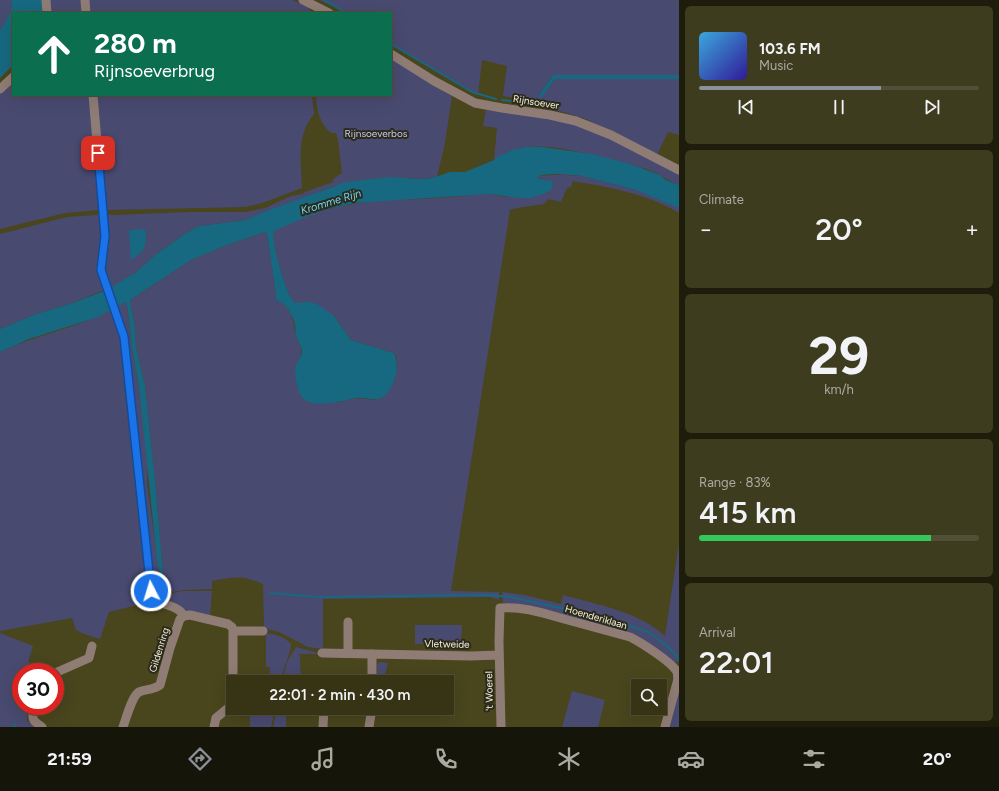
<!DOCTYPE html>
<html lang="en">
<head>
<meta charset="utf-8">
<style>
	:root { --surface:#373416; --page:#3e3c1f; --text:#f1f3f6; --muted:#aaaaa1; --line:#514f35; --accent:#8c9099 }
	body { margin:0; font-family:Figtree,sans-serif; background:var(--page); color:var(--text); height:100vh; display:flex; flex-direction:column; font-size:15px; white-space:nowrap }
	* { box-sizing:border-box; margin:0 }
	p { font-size:13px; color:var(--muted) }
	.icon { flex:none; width:22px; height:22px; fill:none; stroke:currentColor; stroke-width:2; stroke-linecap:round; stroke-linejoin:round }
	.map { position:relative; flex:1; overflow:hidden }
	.side { display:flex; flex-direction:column; gap:6px; padding:6px; background:#1e1d0c; width:320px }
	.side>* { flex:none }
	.banner { position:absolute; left:12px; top:12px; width:380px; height:84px; border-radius:0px; box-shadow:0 4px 16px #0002,0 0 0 1px var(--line); background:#0b6e4f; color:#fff; overflow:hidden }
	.tools { position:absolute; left:631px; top:679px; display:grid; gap:8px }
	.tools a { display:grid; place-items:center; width:36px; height:36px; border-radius:0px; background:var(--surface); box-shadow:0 4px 16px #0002,0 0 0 1px var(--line); font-size:20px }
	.speed { position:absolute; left:12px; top:663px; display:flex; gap:8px; font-size:20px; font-weight:700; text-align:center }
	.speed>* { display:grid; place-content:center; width:52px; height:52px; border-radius:50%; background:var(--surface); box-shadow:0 4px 16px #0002,0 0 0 1px var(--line); line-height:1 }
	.speed .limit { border:6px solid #d22; background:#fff; color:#111 }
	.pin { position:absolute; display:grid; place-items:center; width:34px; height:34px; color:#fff; margin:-17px; border-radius:8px; box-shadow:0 2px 6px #0006 }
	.me { position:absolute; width:44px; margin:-22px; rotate:355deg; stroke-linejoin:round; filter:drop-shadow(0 0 3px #0008) }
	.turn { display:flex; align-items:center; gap:14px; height:84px; padding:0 16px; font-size:18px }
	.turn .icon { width:52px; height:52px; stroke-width:2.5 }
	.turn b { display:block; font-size:28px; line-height:34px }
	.big { font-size:30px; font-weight:600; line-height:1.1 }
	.side .tile { flex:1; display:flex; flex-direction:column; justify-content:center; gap:6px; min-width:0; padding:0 14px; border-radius:6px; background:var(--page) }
	.side .dial { align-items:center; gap:0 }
	.dial b { font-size:52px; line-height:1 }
	.song { display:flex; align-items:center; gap:12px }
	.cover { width:48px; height:48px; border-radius:6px; background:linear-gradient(135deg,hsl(200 70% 55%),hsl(250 70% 35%)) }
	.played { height:4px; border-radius:2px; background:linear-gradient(90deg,var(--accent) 65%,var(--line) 65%) }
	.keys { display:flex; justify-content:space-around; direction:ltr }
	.heat { display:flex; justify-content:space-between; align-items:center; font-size:22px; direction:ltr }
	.charge { height:6px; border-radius:3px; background:linear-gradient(90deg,#34c759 83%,var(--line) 0) }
	.trip { position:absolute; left:226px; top:675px; width:228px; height:40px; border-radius:0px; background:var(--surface); box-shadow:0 4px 16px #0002,0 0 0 1px var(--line); font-weight:600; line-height:40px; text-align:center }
	.tabs { display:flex; height:64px; justify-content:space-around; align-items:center; background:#161509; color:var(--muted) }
	.tabs .icon { width:28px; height:28px }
	.tabs .on { color:var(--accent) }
	.tabs b { font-size:18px; color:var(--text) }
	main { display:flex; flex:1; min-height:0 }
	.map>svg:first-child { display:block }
</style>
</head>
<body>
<main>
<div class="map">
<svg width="679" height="727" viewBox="0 0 679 727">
	<rect width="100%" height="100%" fill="#49451d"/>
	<path fill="#494a70" d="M0 0H12L11 10 0 31Z
		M49 0H82L83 13H50Z
		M88 0H292L309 7 311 13H89Z
		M319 0H679V75H553L539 95 549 87 555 79H679V135L668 132 657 155 586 119 563 112 539 107 540 104 534 100 503 96 507 66 482 60 478 95 391 45V13H344L335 7Z
		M391 56 429 83 452 96 445 143 437 177 419 179 403 178 334 186 245 220 199 226 186 233 155 255 135 273 109 289 105 279V213L112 215 191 212H246L265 208 291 196 302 194 305 192 333 182V179L342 173 338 140 336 133H331C320 124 316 109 316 95H391Z
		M13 82V95H90L99 210 65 213 0 229V92Z
		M96 95H312L314 114C296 135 301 162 302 188L262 203 245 207 108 210 106 206Z
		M486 110 551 117 580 124 679 172V185C672 182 666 179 660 175 645 167 626 164 610 160 575 151 526 135 494 160L497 128 483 126Z
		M568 174 572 176 578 175 636 190 677 206 679 208V213C648 194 608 187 573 181L571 187 567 188 561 202 548 199 544 204 517 208 510 210 451 591 499 592V600L490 597 323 599V649L308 647 279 632 264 628 263 584C243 575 234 577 212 581V589L184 590 163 594 164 595 182 591H212L210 616 184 611 161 600 154 591H163V585L164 584 155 480 145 386 136 348 135 328 130 300 191 260 227 245 265 232 267 234 275 287 276 300 283 302 291 313 298 342 301 347V356L296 366 297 388 315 403 339 402 356 398 376 400 394 381 397 365V358L394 353 351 340 334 316 296 303C295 303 292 300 292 299 285 290 271 241 274 231 319 204 371 200 422 199 436 198 450 197 465 196L475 194H489L507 197 545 179 537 178V176Z
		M95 215H101L104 290 70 304 36 314 0 329V234L67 217Z
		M126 302 129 318 132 348 139 387 148 458 147 483 161 584 160 586 154 584 116 306Z
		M111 310 119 328 154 601 109 612 100 639 84 634 76 630 72 618 0 631V352C36 335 76 328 111 310Z
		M679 543V661L674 663 654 647 519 605 503 603 502 592 525 595 561 604 563 595C598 605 638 611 665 636Z
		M415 625H462L461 644H415Z
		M0 633 33 646 28 662 37 665 35 671 36 672H21V706H30L27 716V721L34 725 33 727H0Z
		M266 633C275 634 285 637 291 644 292 649 282 673 280 682H269L270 667H266Z
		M296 647 318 653V654H299L300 656 301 682H282L287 662Z
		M379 662 388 663 383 682H377V665Z
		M679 690V727H669Z
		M572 691 605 700 598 727H562Z
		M268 708H275L271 727H250V715H268Z
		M277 708H286V727H273Z"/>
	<path fill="#166981" d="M12 0H42L43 13H13V65L0 78V31L11 10Z
		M553 75H679V79H555L542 97 540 98 539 95Z
		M525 147H543L591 154 630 164 660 175 666 180 679 185V208L636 190 578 175C573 176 570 175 565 174 556 174 546 174 538 176L537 178 551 181 553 184 551 190 543 194 530 198H519L489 194 355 203 327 209 306 217 274 231C271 241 285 290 292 299 292 300 295 303 296 303L309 302 317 304 334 316 351 340 394 353C401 365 394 390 383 397 375 402 364 397 356 398 342 401 317 408 305 400 297 395 294 374 296 366 297 360 302 357 302 352 302 346 298 343 297 338 295 334 296 330 295 325 293 315 286 303 276 300L275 287 267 234 265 232 227 245 191 260 130 300 135 328 136 348 145 386 155 480 164 584 162 585 157 560 139 387 132 348 129 318 126 302 98 317 29 339 0 352V329L36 314 70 304 109 289 113 286 135 273 155 255 186 233 199 226 245 220 272 209 346 182 390 177 419 179 432 178 450 172H465L494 160 499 156 512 150Z
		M142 229 146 231C146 249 145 250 131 260L129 230Z"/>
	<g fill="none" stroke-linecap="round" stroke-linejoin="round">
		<path stroke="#166981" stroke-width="2" d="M324 0 346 13
			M391 44 472 92 496 99
			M502 100 533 104 536 103
			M270 593 317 597 488 595 511 597 574 611 618 622 648 632 666 645 679 659
			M14 727 15 724"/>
		<path stroke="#8f7c75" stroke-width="9" d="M46 0 47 13
			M85 0 86 13
			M303 0 329 13
			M391 54 434 81 475 103 502 108 550 115 576 121 611 135 679 170
			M0 89 13 77
			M93 95 105 236 101 270 124 337 151 591C155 606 166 602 177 609 179 610 182 613 184 616
			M233 631H263
			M322 653 471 656 499 655
			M348 653V622
			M55 673 89 658 92 646
			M372 682V654
			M34 706C32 718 31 720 42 727
			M123 727C126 719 132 696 139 692 146 689 154 690 160 685L170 648 180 619 184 616 190 615 228 624 232 627 233 631V682
			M214 727 216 718 233 704
			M323 727 324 708
			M369 727 372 708
			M501 727 499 641 500 608C522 606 543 613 564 619 586 625 608 631 630 637 640 642 672 662 677 672 678 674 677 677 678 679L665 727"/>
	</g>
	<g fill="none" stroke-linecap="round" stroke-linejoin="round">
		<g stroke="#114b97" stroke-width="10">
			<path id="route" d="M98 153 105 236 101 270 124 337 151 591"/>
		</g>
		<use href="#route" stroke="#1a73e8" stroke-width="7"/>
	</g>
	<g text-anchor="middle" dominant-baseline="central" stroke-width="4" stroke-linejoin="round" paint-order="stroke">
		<g font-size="10" fill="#f5f2dc" stroke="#2c2a1a">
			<text transform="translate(536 102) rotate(9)">Rijnsoever</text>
			<text transform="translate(596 617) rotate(16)">Hoenderiklaan</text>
			<text transform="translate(447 644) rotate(1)">Vletweide</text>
			<text transform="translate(159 650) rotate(-73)">Gildenring</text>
			<text transform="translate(489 691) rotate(-91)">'t Woerel</text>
		</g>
		<g font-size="10" fill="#c7caf0" stroke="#2c2a1a">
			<text x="376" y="133">Rijnsoeverbos</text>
		</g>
		<g font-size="11" font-style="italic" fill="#70d7f9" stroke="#2c2a1a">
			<text transform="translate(331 202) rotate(-17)">Kromme Rijn</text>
		</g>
	</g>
</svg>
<div class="tools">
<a><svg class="icon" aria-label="search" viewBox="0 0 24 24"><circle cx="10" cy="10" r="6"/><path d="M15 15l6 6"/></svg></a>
</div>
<div class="speed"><div class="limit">30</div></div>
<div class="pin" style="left:98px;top:153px;background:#d93025"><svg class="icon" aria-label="arrive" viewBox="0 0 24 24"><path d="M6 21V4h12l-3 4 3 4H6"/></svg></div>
<svg class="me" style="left:151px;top:591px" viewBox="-20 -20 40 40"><circle r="17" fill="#1a73e8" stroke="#fff" stroke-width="3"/><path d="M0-11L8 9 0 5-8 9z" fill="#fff"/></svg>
<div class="trip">22:01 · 2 min · 430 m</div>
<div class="banner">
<div class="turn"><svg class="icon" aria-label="ahead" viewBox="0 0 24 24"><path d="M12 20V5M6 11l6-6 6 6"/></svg><div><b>280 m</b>Rijnsoeverbrug</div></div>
</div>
</div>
<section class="side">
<div class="tile">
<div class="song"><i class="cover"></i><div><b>103.6 FM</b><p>Music</p></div></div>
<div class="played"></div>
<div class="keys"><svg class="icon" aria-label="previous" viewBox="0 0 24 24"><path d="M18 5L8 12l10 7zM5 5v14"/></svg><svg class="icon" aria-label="pause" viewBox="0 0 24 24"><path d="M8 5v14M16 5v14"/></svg><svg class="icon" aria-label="next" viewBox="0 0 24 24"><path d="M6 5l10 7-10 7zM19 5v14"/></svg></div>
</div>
<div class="tile"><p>Climate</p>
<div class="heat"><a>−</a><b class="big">20°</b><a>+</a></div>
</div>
<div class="tile dial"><b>29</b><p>km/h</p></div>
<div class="tile"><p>Range · 83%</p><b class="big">415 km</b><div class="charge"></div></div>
<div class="tile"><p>Arrival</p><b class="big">22:01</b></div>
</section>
</main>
<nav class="tabs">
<b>21:59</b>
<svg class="icon on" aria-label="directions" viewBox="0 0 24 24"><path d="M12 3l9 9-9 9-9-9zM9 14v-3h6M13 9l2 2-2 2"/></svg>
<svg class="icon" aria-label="music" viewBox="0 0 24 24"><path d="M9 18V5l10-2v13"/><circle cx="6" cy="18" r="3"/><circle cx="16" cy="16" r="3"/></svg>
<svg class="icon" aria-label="phone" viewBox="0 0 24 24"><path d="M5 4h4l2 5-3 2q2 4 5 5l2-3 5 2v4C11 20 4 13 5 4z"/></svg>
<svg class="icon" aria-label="climate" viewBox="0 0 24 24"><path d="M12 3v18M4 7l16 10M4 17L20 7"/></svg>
<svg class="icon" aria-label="car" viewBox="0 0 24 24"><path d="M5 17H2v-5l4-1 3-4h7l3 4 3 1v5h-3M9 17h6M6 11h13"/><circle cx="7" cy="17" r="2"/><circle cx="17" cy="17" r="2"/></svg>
<svg class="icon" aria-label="filters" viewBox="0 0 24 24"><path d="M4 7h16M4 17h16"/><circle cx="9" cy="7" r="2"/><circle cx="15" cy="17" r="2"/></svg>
<b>20°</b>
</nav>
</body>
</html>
